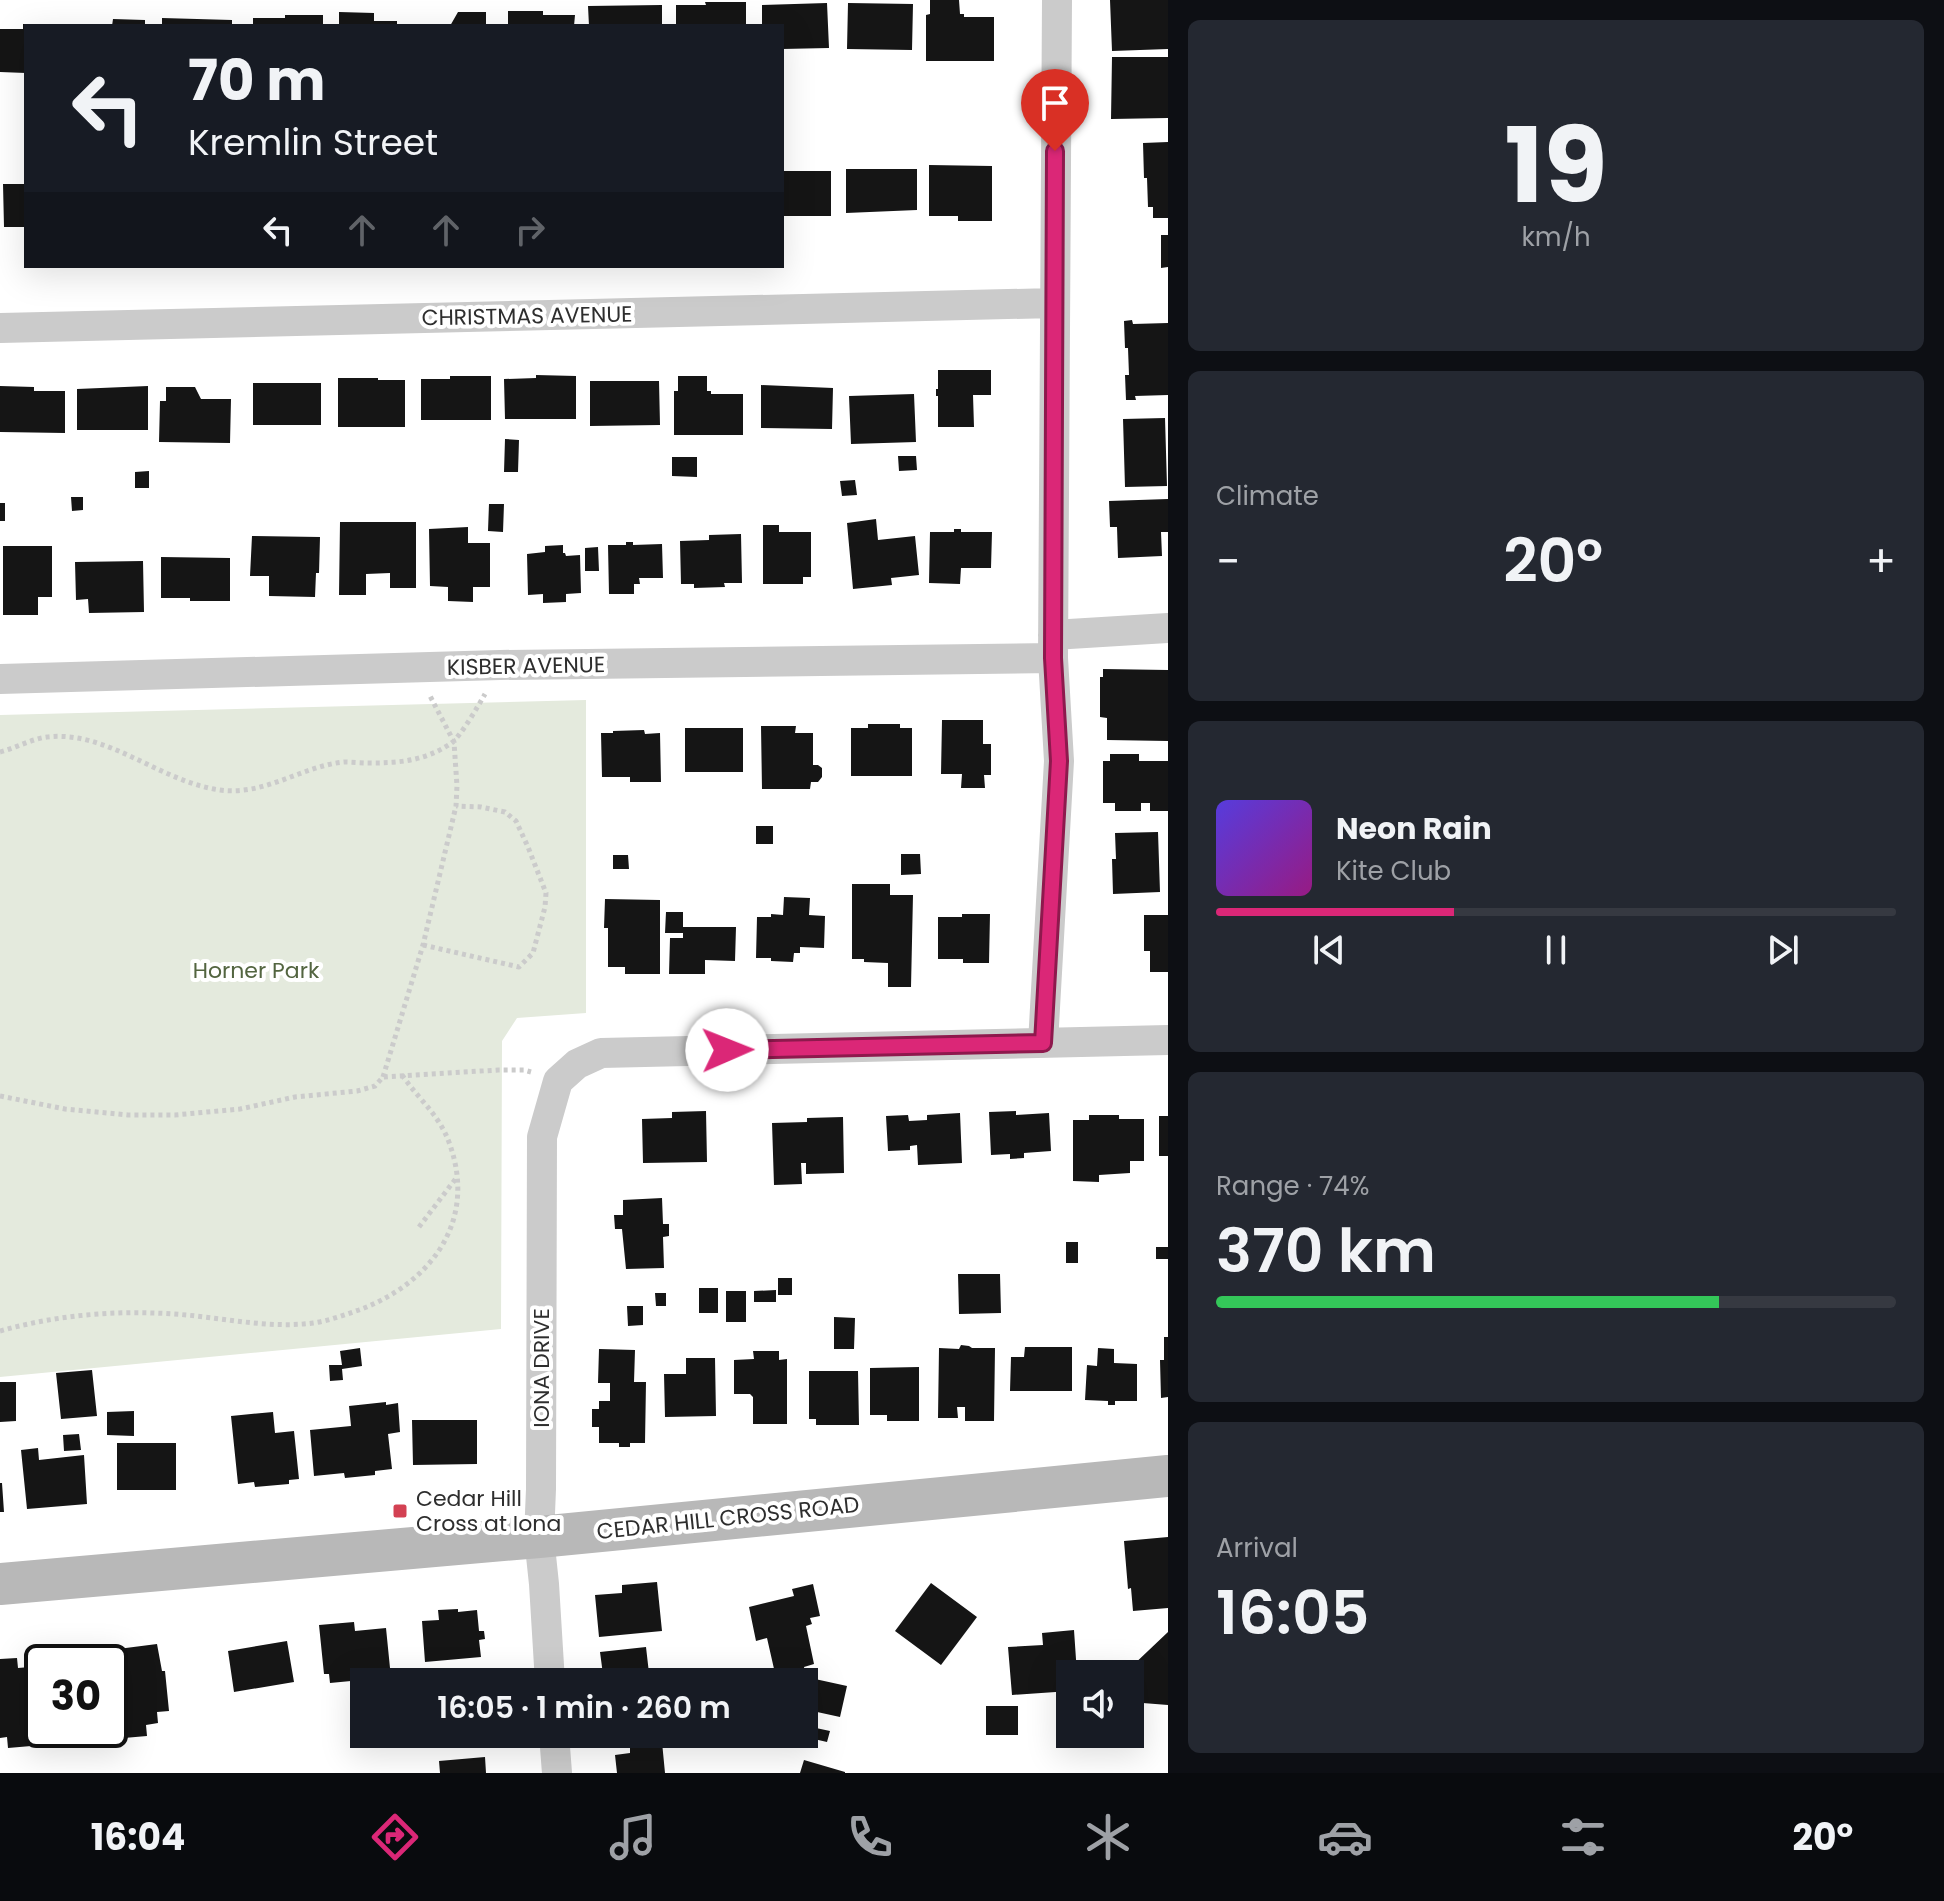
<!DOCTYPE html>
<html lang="en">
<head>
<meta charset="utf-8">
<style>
	:root { --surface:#171b24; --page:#242831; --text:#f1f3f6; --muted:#9ea1a6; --line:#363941; --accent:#db2777 }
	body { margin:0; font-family:Poppins,sans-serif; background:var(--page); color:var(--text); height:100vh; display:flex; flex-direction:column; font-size:30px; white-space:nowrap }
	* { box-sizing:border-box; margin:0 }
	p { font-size:26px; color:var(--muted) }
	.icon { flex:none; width:44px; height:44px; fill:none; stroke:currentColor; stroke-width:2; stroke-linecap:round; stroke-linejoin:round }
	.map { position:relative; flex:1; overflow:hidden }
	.sheet { display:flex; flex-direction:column; gap:20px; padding:20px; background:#0d0f14; width:776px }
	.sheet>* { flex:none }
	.banner { position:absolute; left:24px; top:24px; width:760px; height:244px; border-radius:0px; box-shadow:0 8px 32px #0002; background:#171b24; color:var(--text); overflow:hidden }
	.controls { position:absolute; left:1056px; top:1660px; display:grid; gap:16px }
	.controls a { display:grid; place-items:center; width:88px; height:88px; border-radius:0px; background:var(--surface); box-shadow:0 8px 32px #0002; font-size:40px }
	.speed { position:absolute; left:24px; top:1644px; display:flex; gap:16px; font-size:40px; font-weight:700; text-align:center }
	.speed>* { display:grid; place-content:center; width:104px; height:104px; border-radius:50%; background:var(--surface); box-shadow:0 8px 32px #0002; line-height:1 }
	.speed .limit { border:4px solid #111; border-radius:12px; background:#fff; color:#111 }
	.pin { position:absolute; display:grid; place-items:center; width:68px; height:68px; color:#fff; margin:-82px -34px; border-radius:50% 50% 50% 0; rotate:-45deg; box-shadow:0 0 8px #0007 }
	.pin .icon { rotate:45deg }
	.me { position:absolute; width:88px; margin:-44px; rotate:89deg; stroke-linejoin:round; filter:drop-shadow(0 0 6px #0008) }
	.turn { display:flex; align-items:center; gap:28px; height:168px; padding:0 32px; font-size:36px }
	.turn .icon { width:104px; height:104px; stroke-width:2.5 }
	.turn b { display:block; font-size:56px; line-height:68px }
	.lanes { display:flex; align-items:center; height:76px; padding:0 32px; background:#0003; justify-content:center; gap:40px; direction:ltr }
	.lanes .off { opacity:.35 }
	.big { font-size:60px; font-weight:600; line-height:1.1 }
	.sheet .card { flex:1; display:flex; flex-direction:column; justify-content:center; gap:12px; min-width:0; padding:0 28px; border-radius:12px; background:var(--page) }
	.sheet .dial { align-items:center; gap:0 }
	.dial b { font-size:104px; line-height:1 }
	.song { display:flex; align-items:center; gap:24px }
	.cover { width:96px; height:96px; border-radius:12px; background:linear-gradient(135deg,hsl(250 70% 55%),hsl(310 70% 35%)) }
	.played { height:8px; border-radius:4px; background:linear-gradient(90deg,var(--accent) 35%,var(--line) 35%) }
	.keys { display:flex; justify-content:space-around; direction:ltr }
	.heat { display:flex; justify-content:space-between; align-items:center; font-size:44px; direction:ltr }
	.charge { height:12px; border-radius:6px; background:linear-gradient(90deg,#34c759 74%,var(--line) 0) }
	.trip { position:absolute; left:350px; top:1668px; width:468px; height:80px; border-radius:0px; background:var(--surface); box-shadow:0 8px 32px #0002; font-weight:600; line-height:80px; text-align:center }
	.tab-bar { display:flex; height:128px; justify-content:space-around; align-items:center; background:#090b0e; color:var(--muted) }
	.tab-bar .icon { width:56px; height:56px }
	.tab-bar .on { color:var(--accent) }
	.tab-bar b { font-size:36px; color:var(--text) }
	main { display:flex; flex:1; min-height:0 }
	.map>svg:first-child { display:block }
</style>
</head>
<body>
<main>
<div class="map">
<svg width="1168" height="1773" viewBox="0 0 1168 1773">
	<rect width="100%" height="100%" fill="#fff"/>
	<path fill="#e4eadd" d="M586 700V1013L517 1018 502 1041 501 1329 0 1377V715Z"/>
	<path fill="#151515" d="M930 0H959L960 14H964V17H994V61H926V15L930 14Z
		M1110 0H1168V49L1112 51Z
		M705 2H746V26H676V5H706Z
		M827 3 829 48 782 49V26H762V5Z
		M848 3 913 4 912 50 847 49Z
		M662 5V26H589L588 6Z
		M508 11H543V15H575L574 26H508Z
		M339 12 374 13V21H397V26H339Z
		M458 12H486V26H450Z
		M285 15H323V26H253V18H285Z
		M162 18 232 20V26H162Z
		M113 19 145 20V26H112Z
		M23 24H26V73L0 72V29H23Z
		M1112 57H1168V118L1111 119Z
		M1168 142V218H1153V207H1148L1147 178H1144L1143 143Z
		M929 165 992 166V221H958V216H929Z
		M846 169H917V210L846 213Z
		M782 171H831V216H782Z
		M3 184H26V227H4Z
		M1161 235H1168V267L1161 268Z
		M1132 320 1133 324 1168 323V395L1135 396 1136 400H1126L1125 375H1129L1128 348H1125L1124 321Z
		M938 370H991V395H973L974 427H938V396H936V389H938Z
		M536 375 576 376V419H505L504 379 536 378Z
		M450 376H491V420H421V379H450Z
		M678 376H707V391H711V394H743V435H674V391H678Z
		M338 378H378V380H405V427H338Z
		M590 381H659L660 425 590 426Z
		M253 383H321V425H253Z
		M761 385 833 388 832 429 761 428Z
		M0 386 34 387V391H65V433L0 432Z
		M148 386V430H77V389Z
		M166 387H195L201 399H231L230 443 159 442 160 401H166Z
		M914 394 916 442 851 444 849 396Z
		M1165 418 1167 486 1125 487 1123 419Z
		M505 439 519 440 518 472H504Z
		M898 456H916L917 470 899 471Z
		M672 457H697V477L672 476Z
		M149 471V488H135V472Z
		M855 480 857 495 842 496 840 481Z
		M71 497H83V510L72 511Z
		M1168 499V532H1161L1162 556 1118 558 1117 527H1110L1109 501Z
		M0 503H5V521H0Z
		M489 504H504L503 532 488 531Z
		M876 519 878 540 915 536 919 575 891 578 892 585 853 589 847 523Z
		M340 522H416V588H390V573L366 574V595H339Z
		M763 525H779V532H811V577H803V584H763Z
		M468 527V543H490V587H473V602L448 601V587L430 586 429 529Z
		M954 529H961V532H992L991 568H961L960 584 929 583 930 532H954Z
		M741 534 742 583H724L725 587 694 588V584H681L680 541 709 540V535Z
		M252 536 320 537 319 573H316L315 597 269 596V576H250Z
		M626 542H633V545L662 544 663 578H639L640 584H634V594H609L608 545H626Z
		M563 545V553H565L566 556 580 555 581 593 566 594V602L543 603V594L528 595 527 554 545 552V546Z
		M3 546H52V597H38V615H3Z
		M598 547 599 571H585V548Z
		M161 557 230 558V601H190V598H161Z
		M143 561 144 612 89 613 88 599 76 600 75 562Z
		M1103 669 1168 670V741L1107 740V718L1100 717V677H1103Z
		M942 720H983V744H991V775H984L985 788H961L962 774H941Z
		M868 724H900V728H912V776H851V728H868Z
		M761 726H796L795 733H813V765H818L822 768V777L818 782H811L810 789H762Z
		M685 728H743V772H685Z
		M644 730 645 734 660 733 661 782H630V777H602L601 733H613V731Z
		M1110 754H1139V761H1168V811H1150V803H1141V811H1115V803H1103V761H1110Z
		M756 826H773V844H756Z
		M1158 832 1160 892 1113 894 1112 859H1116L1115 833Z
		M901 854H920L921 874 901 875Z
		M613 855H628L629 869H613Z
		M852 884H890V895H913L911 987H888V963L864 962V959H852Z
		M784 897 810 898 809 915 825 916 824 948 800 947V953H794L793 962 771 961V958H756L757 917H771V914L783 915Z
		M605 899 660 900V974H625V967H608V928H604Z
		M666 912H683V927H736L735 961 705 960V974H669L670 938H683V933H665Z
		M962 914H990L989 963H963V959H938V917H962Z
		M1144 915H1168V972H1150V951H1144Z
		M706 1111 707 1162 643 1163 642 1119 672 1118V1112Z
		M1016 1111V1115L1049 1113 1051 1151 1024 1153V1158L1010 1159V1154L991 1155 989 1112Z
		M960 1113 962 1163 918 1165 917 1145 910 1146V1150L888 1151 886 1116 908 1115 909 1121 927 1120V1115Z
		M1089 1115H1119V1119H1144V1161H1130V1173L1099 1175V1182L1073 1181V1120H1089Z
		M1159 1116H1168V1156H1159Z
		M843 1117 844 1173 806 1174V1163H801L802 1184 774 1185 772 1123 807 1122V1118Z
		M662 1198 663 1224H669V1236L663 1237 664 1268 626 1269 622 1229H615L614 1215H623V1200Z
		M1066 1242H1078V1263H1066Z
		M1156 1247H1168V1259H1156Z
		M958 1274H1000L1001 1313 959 1314Z
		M778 1278H792V1295H778Z
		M699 1288H718V1313H699Z
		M776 1290V1302H754V1291Z
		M726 1291H746V1322H726Z
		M655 1293H666V1306H656Z
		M627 1306H643V1325L628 1326Z
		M834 1317 855 1318 854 1349H834Z
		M1164 1337H1168V1397L1161 1398 1160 1360H1164Z
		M961 1345 969 1346 972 1348H995L994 1421H965V1407H957L958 1418H938L939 1348 959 1349Z
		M1025 1347H1072V1391H1010L1011 1357H1024Z
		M360 1348 362 1366 342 1369 343 1380 330 1381 329 1365H342L340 1351Z
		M1098 1348 1114 1349V1363L1137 1364V1401H1115V1405H1108V1401L1085 1400 1087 1365 1097 1366Z
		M599 1349 635 1350 634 1382H646L645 1443H630V1447H619V1443H599V1427H592V1409H599V1401H610V1383H598Z
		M753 1351H779V1360L787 1359V1424H753V1397L750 1394H734V1360L754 1359Z
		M686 1358H715L716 1416 665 1417 664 1374H686Z
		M919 1367V1421H887V1415H870V1368Z
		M92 1370 97 1416 61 1419 56 1373Z
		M809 1371H858L859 1425H816V1419H809Z
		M0 1382H16V1421L0 1422Z
		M386 1402V1405L398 1403 400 1432 388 1434 392 1469 375 1471V1475L345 1478 344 1473 314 1476 310 1430 351 1426 349 1406Z
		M134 1411V1436L107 1435V1412Z
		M273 1412 275 1433 294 1431 299 1479 289 1480V1484L255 1487 254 1482 238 1484 231 1416Z
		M412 1420H477V1464L413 1465Z
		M79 1434 81 1450 64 1451 63 1435Z
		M117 1443H176V1490H117Z
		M38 1448 39 1460 84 1455 87 1504 27 1509 21 1450Z
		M0 1483H2L4 1512H0Z
		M1168 1537V1608L1133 1611 1131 1588 1128 1589 1124 1541Z
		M657 1582 662 1631 599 1637 595 1595 622 1593V1585Z
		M931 1583 977 1617 941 1665 895 1631Z
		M813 1584 820 1616 810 1618 812 1624 806 1626 814 1664 804 1667 806 1677 777 1682 767 1638 756 1641 749 1607 794 1596 792 1589Z
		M458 1609V1612L477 1610 479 1631H484L485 1639 479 1640 481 1657 425 1662 422 1621 439 1620 438 1610Z
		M354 1622 355 1631 386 1628 390 1668 350 1672 351 1681 330 1683 329 1674H324L319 1625Z
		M1074 1630 1077 1674H1070V1691L1012 1695 1008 1647 1043 1645 1042 1633Z
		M1168 1632V1705L1130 1702 1129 1669Z
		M287 1641 294 1682 234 1692 228 1651Z
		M157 1644 162 1671H165L169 1711 157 1712 158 1723 146 1725 147 1736 8 1748 7 1737 0 1738V1659L17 1658 18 1668 42 1666V1730H110V1662H49V1655L87 1652V1658L119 1655 118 1649Z
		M646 1647 650 1682H604L600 1652Z
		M815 1679 847 1686 840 1717 808 1710Z
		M986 1706H1018V1735H986Z
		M816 1728 830 1731 827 1742 814 1739Z
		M662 1742 665 1773H617L615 1755 630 1753V1746Z
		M485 1757 486 1773H440L439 1761Z
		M804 1760 845 1772V1773H800Z"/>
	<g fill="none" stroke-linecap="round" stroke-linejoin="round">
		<path stroke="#cbcbcb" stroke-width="5" stroke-dasharray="4 4" stroke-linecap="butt" d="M0 752C16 748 31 739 47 737 108 730 160 782 220 790 265 796 302 766 344 762 352 762 361 763 369 763 399 763 424 761 450 744 460 738 478 706 485 694
			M423 945 519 967 533 953 545 907 546 893 528 847 516 821 505 812 481 807 456 806
			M383 1077 423 945 456 806 457 786 454 742 429 694
			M0 1096 65 1109 128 1115H175L240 1109 295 1097 357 1091 375 1086 383 1077 498 1070H524L531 1072
			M419 1227 457 1177
			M0 1331C57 1315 115 1310 174 1314 220 1317 267 1329 313 1323 328 1321 344 1315 359 1310 431 1283 477 1222 450 1145 440 1115 419 1100 402 1075"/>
		<path stroke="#cbcbcb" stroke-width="30" d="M0 328 1054 303
			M1053 635 1168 628
			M0 679 500 665 1053 658
			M1043 1043 1059 761 1053 658 1057 0
			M550 1682 544 1584 539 1537 541 1489 542 1137 558 1081 577 1064 601 1053 1168 1040
			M554 1734 557 1773"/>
		<path stroke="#b8b8b8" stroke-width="42" d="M0 1584 539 1537 1168 1476"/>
	</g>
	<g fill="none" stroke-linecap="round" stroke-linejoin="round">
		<g stroke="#8e194d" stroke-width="20">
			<path id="route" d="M727 1050 1043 1043 1059 761 1053 658 1055 151"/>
		</g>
		<use href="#route" stroke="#db2777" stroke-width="14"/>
	</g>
	<rect fill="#d34153" stroke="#fff" stroke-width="3" x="392" y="1503" width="16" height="16" rx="4"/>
	<g text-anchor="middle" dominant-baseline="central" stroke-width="8" stroke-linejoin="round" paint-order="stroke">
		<g font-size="22" fill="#2e2e2e" stroke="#fff">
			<text transform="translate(527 316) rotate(-1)">CHRISTMAS AVENUE</text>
			<text transform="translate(526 666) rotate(-1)">KISBER AVENUE</text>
			<text transform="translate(541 1368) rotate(-90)">IONA DRIVE</text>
			<text transform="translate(728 1518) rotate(-6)">CEDAR HILL CROSS ROAD</text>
		</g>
		<g font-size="22" fill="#536540" stroke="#fff">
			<text x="256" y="970">Horner Park</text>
		</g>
		<g font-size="22" fill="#2e2e2e" stroke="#fff" text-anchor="start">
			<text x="416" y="1498">Cedar Hill<tspan x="416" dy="25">Cross at Iona</tspan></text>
		</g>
	</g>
</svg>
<div class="controls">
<a><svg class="icon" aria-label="sound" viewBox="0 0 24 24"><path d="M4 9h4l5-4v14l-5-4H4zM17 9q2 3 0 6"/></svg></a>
</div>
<div class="speed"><div class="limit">30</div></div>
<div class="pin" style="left:1055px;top:151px;background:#d93025"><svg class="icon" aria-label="arrive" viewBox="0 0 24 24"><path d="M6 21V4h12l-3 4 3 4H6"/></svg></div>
<svg class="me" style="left:727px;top:1050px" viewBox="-20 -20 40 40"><circle r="19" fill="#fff"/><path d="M0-13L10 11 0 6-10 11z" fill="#db2777"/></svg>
<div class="trip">16:05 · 1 min · 260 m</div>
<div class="banner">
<div class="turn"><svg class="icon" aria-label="left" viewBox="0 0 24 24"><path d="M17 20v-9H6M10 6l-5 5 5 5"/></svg><div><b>70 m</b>Kremlin Street</div></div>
<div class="lanes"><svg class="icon" aria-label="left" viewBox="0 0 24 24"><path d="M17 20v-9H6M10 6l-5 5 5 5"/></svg><svg class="icon off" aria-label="ahead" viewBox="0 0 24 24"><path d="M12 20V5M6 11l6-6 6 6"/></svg><svg class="icon off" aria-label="ahead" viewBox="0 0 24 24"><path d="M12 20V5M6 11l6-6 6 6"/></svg><svg class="icon off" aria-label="right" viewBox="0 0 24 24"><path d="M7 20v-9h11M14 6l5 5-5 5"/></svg></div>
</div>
</div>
<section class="sheet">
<div class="card dial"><b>19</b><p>km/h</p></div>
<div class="card"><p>Climate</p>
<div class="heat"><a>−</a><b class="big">20°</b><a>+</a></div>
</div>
<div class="card">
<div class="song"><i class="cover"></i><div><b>Neon Rain</b><p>Kite Club</p></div></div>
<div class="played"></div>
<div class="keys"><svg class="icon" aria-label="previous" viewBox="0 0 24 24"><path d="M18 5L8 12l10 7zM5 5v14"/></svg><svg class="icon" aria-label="pause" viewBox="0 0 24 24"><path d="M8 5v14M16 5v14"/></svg><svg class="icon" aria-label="next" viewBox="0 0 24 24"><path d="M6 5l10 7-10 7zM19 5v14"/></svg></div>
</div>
<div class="card"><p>Range · 74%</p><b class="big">370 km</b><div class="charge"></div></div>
<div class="card"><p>Arrival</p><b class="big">16:05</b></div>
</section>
</main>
<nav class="tab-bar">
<b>16:04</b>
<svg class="icon on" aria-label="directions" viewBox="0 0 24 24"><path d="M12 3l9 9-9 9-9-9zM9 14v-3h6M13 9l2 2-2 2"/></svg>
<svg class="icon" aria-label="music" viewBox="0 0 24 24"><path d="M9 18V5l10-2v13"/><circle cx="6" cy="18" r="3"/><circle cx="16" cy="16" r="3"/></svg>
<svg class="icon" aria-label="phone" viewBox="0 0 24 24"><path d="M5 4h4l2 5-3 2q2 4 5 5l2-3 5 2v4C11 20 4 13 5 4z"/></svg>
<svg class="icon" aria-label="climate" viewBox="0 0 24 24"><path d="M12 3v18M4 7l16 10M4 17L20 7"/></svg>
<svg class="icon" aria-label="car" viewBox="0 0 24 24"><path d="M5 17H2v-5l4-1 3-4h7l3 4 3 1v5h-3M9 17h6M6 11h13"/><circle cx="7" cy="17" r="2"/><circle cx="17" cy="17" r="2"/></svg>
<svg class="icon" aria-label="filters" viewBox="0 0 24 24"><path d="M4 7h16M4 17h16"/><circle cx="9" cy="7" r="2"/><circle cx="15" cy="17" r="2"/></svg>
<b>20°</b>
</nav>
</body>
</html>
